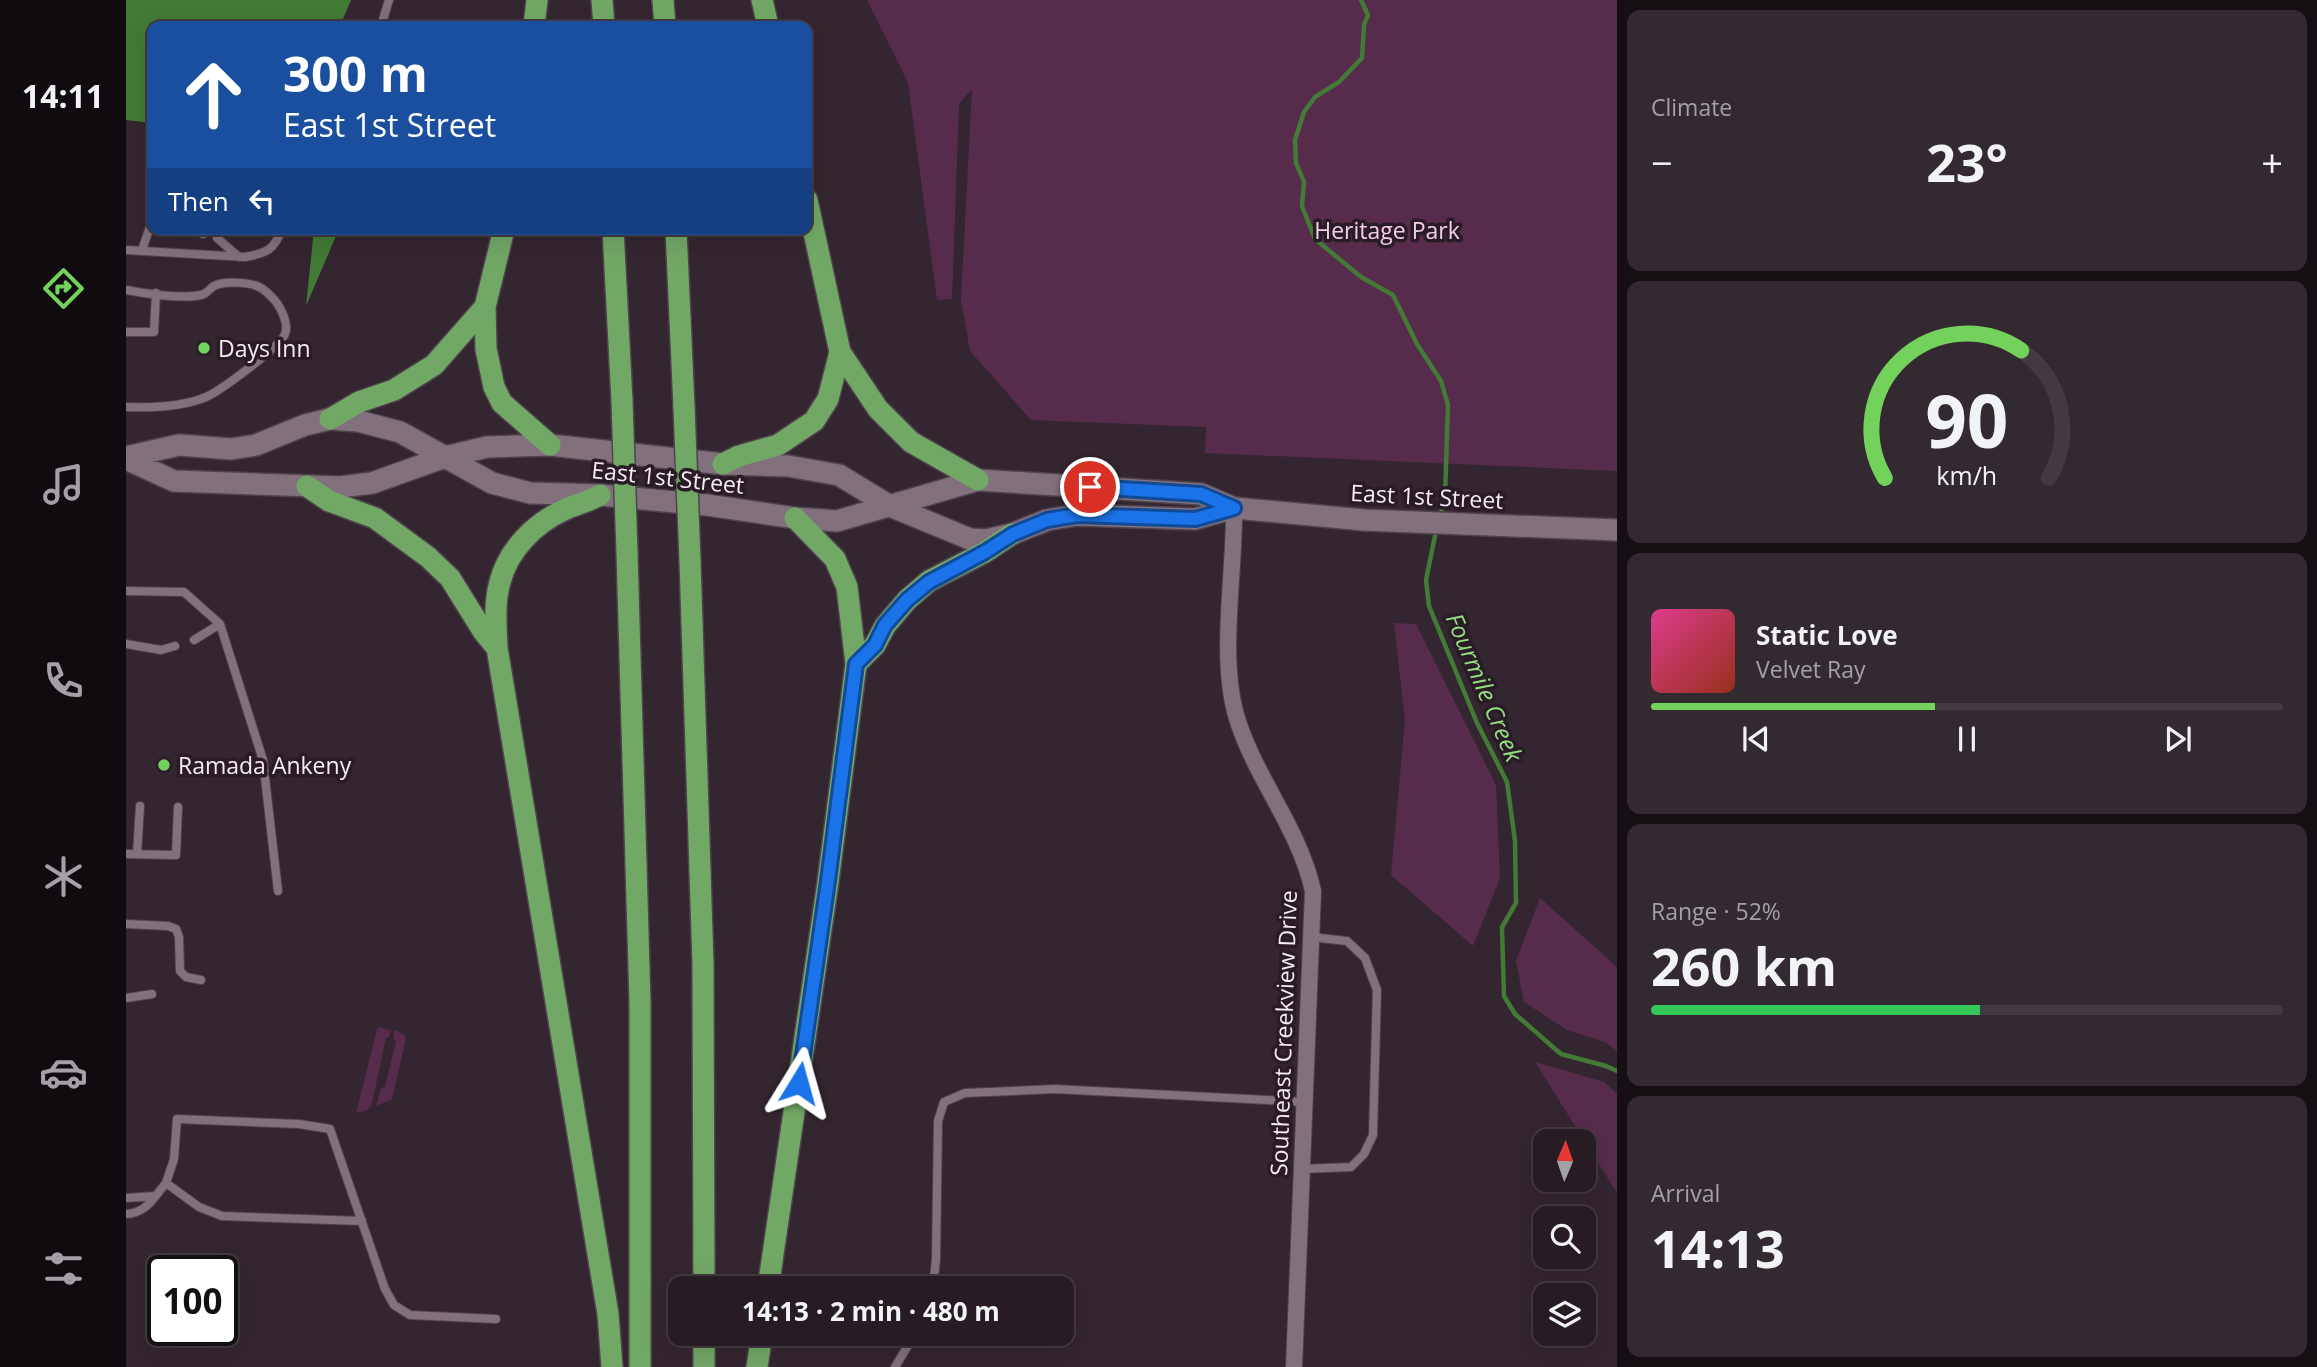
<!DOCTYPE html>
<html lang="en">
<head>
<meta charset="utf-8">
<style>
	:root { --surface:#271c24; --page:#332931; --text:#f1f3f6; --muted:#a4a1a6; --line:#433a41; --accent:#73d25c }
	body { margin:0; font-family:"Open Sans",sans-serif; background:var(--page); color:var(--text); height:100vh; display:flex; flex-direction:column; font-size:26px; white-space:nowrap }
	* { box-sizing:border-box; margin:0 }
	p { font-size:23px; color:var(--muted) }
	.icon { flex:none; width:38px; height:38px; fill:none; stroke:currentColor; stroke-width:2; stroke-linecap:round; stroke-linejoin:round }
	.map { position:relative; flex:1; overflow:hidden }
	.details { display:flex; flex-direction:column; gap:10px; padding:10px; background:#150f14; width:700px }
	.details>* { flex:none }
	.banner { position:absolute; left:21px; top:21px; width:665px; height:214px; border-radius:14px; box-shadow:0 7px 28px #0002,0 0 0 2px var(--line); background:#1a4fa0; color:#fff; overflow:hidden }
	.needle { width:46px; rotate:2deg }
	.buttons { position:absolute; left:1407px; top:1129px; display:grid; gap:14px }
	.buttons a { display:grid; place-items:center; width:63px; height:63px; border-radius:14px; background:var(--surface); box-shadow:0 7px 28px #0002,0 0 0 2px var(--line); font-size:35px }
	.speed { position:absolute; left:21px; top:1255px; display:flex; gap:14px; font-size:35px; font-weight:700; text-align:center }
	.speed>* { display:grid; place-content:center; width:91px; height:91px; border-radius:50%; background:var(--surface); box-shadow:0 7px 28px #0002,0 0 0 2px var(--line); line-height:1 }
	.speed .limit { border:4px solid #111; border-radius:10px; background:#fff; color:#111 }
	.pin { position:absolute; display:grid; place-items:center; width:60px; height:60px; color:#fff; margin:-30px; border:4px solid #fff; border-radius:50%; box-shadow:0 2px 7px #0007 }
	.me { position:absolute; width:77px; margin:-38px; rotate:8deg; stroke-linejoin:round; filter:drop-shadow(0 0 5px #0008) }
	.turn { display:flex; align-items:center; gap:24px; height:147px; padding:0 21px; font-size:32px }
	.turn .icon { width:91px; height:91px; stroke-width:2.5 }
	.turn b { display:block; font-size:49px; line-height:60px }
	.then { display:flex; align-items:center; height:66px; padding:0 21px; background:#0003; gap:14px; font-size:26px }
	.big { font-size:52px; font-weight:700; line-height:1.1 }
	.details .widget { flex:1; display:flex; flex-direction:column; justify-content:center; gap:10px; min-width:0; padding:0 24px; border-radius:14px; background:var(--page) }
	.details .dial { align-items:center; gap:0 }
	.dial svg { height:182px; overflow:visible; fill:none; stroke:var(--line); stroke-width:7; stroke-linecap:round; text-anchor:middle }
	.dial text { fill:var(--text); stroke:none }
	.song { display:flex; align-items:center; gap:21px }
	.cover { width:84px; height:84px; border-radius:10px; background:linear-gradient(135deg,hsl(330 70% 55%),hsl(10 70% 35%)) }
	.played { height:7px; border-radius:4px; background:linear-gradient(90deg,var(--accent) 45%,var(--line) 45%) }
	.keys { display:flex; justify-content:space-around; direction:ltr }
	.heat { display:flex; justify-content:space-between; align-items:center; font-size:38px; direction:ltr }
	.charge { height:10px; border-radius:5px; background:linear-gradient(90deg,#34c759 52%,var(--line) 0) }
	.trip { position:absolute; left:542px; top:1276px; width:406px; height:70px; border-radius:14px; background:var(--surface); box-shadow:0 7px 28px #0002,0 0 0 2px var(--line); font-weight:700; line-height:70px; text-align:center }
	main { display:flex; flex:1; min-height:0 }
	.tabs { display:flex; flex-direction:column; width:126px; justify-content:space-around; align-items:center; background:#100b0e; color:var(--muted) }
	.tabs .icon { width:49px; height:49px }
	.tabs .selected { color:var(--accent) }
	.tabs b { font-size:32px; color:var(--text) }
	.map>svg:first-child { display:block }
</style>
</head>
<body>
<main>
<nav class="tabs">
<b>14:11</b>
<svg class="icon selected" aria-label="directions" viewBox="0 0 24 24"><path d="M12 3l9 9-9 9-9-9zM9 14v-3h6M13 9l2 2-2 2"/></svg>
<svg class="icon" aria-label="music" viewBox="0 0 24 24"><path d="M9 18V5l10-2v13"/><circle cx="6" cy="18" r="3"/><circle cx="16" cy="16" r="3"/></svg>
<svg class="icon" aria-label="phone" viewBox="0 0 24 24"><path d="M5 4h4l2 5-3 2q2 4 5 5l2-3 5 2v4C11 20 4 13 5 4z"/></svg>
<svg class="icon" aria-label="climate" viewBox="0 0 24 24"><path d="M12 3v18M4 7l16 10M4 17L20 7"/></svg>
<svg class="icon" aria-label="car" viewBox="0 0 24 24"><path d="M5 17H2v-5l4-1 3-4h7l3 4 3 1v5h-3M9 17h6M6 11h13"/><circle cx="7" cy="17" r="2"/><circle cx="17" cy="17" r="2"/></svg>
<svg class="icon" aria-label="filters" viewBox="0 0 24 24"><path d="M4 7h16M4 17h16"/><circle cx="9" cy="7" r="2"/><circle cx="15" cy="17" r="2"/></svg>
</nav>
<div class="map">
<svg width="1491" height="1367" viewBox="0 0 1491 1367">
	<rect width="100%" height="100%" fill="#342630"/>
	<path fill="#572b4c" d="M741 0H1491V471L1079 453 1080 427 905 420 844 351 835 300 846 89 833 104 826 299 811 300 782 83Z
		M1268 623 1290 624 1370 785 1374 878 1347 946 1265 875 1279 720Z
		M1414 898 1491 967V1051L1479 1042 1441 1030 1398 1002 1390 961Z
		M253 1027 265 1031 263 1037 260 1038 246 1104 242 1110 230 1113 251 1029Z
		M268 1030 279 1035 280 1039 266 1099 250 1106 255 1089 259 1087 270 1041 267 1039Z
		M1409 1062 1478 1082 1491 1094V1193Z"/>
	<path fill="#437a36" d="M0 0H225L214 26H26V123L0 120Z
		M188 229H213L180 306Z"/>
	<g fill="none" stroke-linecap="round" stroke-linejoin="round">
		<path stroke="#437a36" stroke-width="4.5" d="M1235 0 1242 15 1238 25 1236 58 1213 82 1189 97 1178 112 1169 140 1170 163 1178 182 1176 206 1189 239 1235 277 1267 295 1291 344 1315 381 1322 405 1319 497 1314 516
			M1310 531 1300 580 1303 606 1351 723 1381 782 1389 841 1390 903 1376 927 1378 996 1389 1014 1435 1054 1480 1066 1491 1071"/>
		<g stroke="#4f434c" stroke-width="10">
			<path id="lane" d="M255 26 263 0
				M65 229 77 234
				M91 238 113 257
				M0 250 119 257C141 253 148 250 156 229
				M16 250 26 221
				M0 290C19 294 56 299 75 295 81 294 83 289 88 286 98 281 120 282 131 286 139 289 146 297 151 303 156 311 163 324 159 334 154 347 94 391 80 397 56 407 26 408 0 407
				M0 332H28L30 293
				M0 591 58 592 94 624 137 760 152 891
				M68 640 94 624
				M0 644 35 650 49 646
				M0 854 50 855 52 807
				M11 854 14 806
				M0 924 42 926 50 929 53 937 54 971 60 977 75 980
				M0 998 26 994
				M1175 1169 1225 1167 1238 1154 1247 1135 1251 990 1239 958 1221 941 1185 937
				M0 1198 29 1196
				M0 1214C21 1213 27 1198 40 1183
				M236 1221 96 1216 73 1207 40 1183 48 1159 51 1119 173 1124 204 1129 259 1289 268 1305 284 1315 370 1319
				M807 1288 810 1259 812 1121 818 1102 839 1093 929 1089 1178 1102
				M769 1367 789 1334"/>
		</g>
		<g stroke="#4f434c" stroke-width="18">
			<path id="street" d="M1108 508C1109 572 1093 655 1110 715 1128 777 1173 827 1187 891L1168 1367"/>
		</g>
		<g stroke="#4f434c" stroke-width="24">
			<path id="secondary" d="M0 457 53 445 105 449 130 445 179 425 204 419 232 421 274 432 366 483 404 493 474 495 581 505 669 518 711 521 852 480 1075 494 1108 508 1238 520 1491 530
				M0 459 48 481 214 487 246 483 319 457 361 447 424 445 597 464 662 466 713 475 764 506 844 539 860 540 886 534 921 520 951 515 1069 519 1108 508"/>
		</g>
		<g stroke="#4f434c" stroke-width="24">
			<path id="highway" d="M476 0 478 26
				M537 0 539 26
				M636 0 642 26
				M408 26 411 0
				M681 200 714 352 752 409 785 442 852 480
				M378 229 359 307 360 349 368 387 376 403 424 445
				M487 229 496 401
				M550 229 558 407
				M204 419 233 402 268 390 308 365 359 307
				M597 464 613 456 652 445 688 421 702 399 714 352
				M181 486 203 501 249 518 302 557 324 578 357 631 371 648
				M474 495C462 502 451 504 438 510 409 523 382 550 374 582 368 602 370 626 371 648L482 1314 486 1367
				M501 553 514 1003V1367
				M564 561 577 964 578 1288
				M730 664 749 645 759 626 781 600 803 581 859 552 886 534
				M642 1288 702 882 730 664 721 587 709 559 669 518
				M578 1367V1334
				M631 1367 636 1334"/>
		</g>
		<use href="#lane" stroke="#82717d" stroke-width="8"/>
		<use href="#street" stroke="#82717d" stroke-width="16"/>
		<use href="#secondary" stroke="#82717d" stroke-width="21"/>
		<use href="#highway" stroke="#72a866" stroke-width="21"/>
		<g stroke="#4f434c" stroke-width="24" stroke-linecap="butt">
			<path id="highway-bridge" d="M496 401 501 553
				M558 407 564 561"/>
		</g>
		<use href="#highway-bridge" stroke="#72a866" stroke-width="21"/>
	</g>
	<g fill="none" stroke-linecap="round" stroke-linejoin="round">
		<g stroke="#114b97" stroke-width="18">
			<path id="route" d="M673 1083 702 881 730 664 749 645 759 625 781 600 803 582 859 552 887 534 921 520 951 515 1069 519 1108 508 1075 494 964 487"/>
		</g>
		<use href="#route" stroke="#1a73e8" stroke-width="12"/>
	</g>
	<g fill="#73d25c" stroke="#2a1c26" stroke-width="2.5">
		<circle cx="78" cy="348" r="7"/>
		<circle cx="38" cy="765" r="7"/>
	</g>
	<g text-anchor="middle" dominant-baseline="central" stroke-width="7" stroke-linejoin="round" paint-order="stroke">
		<g font-size="23" fill="#f5cce8" stroke="#2a1c26">
			<text x="1261" y="230">Heritage Park</text>
		</g>
		<g font-size="23" fill="#f5ebf2" stroke="#2a1c26" text-anchor="start">
			<text x="92" y="348">Days Inn</text>
			<text x="52" y="765">Ramada Ankeny</text>
		</g>
		<g font-size="23" fill="#f5ebf2" stroke="#2a1c26">
			<text transform="translate(542 477) rotate(6)">East 1st Street</text>
			<text transform="translate(1301 496) rotate(3)">East 1st Street</text>
			<text transform="translate(1157 1033) rotate(-88)">Southeast Creekview Drive</text>
		</g>
		<g font-size="24" font-style="italic" fill="#94df82" stroke="#2a1c26">
			<text transform="translate(1359 687) rotate(67)">Fourmile Creek</text>
		</g>
	</g>
</svg>
<div class="buttons">
<a><svg class="needle" viewBox="-14 -14 28 28"><path d="M0-13l5 13h-10z" fill="#e53935"/><path d="M0 13l5-13h-10z" fill="#a4a1a6"/></svg></a>
<a><svg class="icon" aria-label="search" viewBox="0 0 24 24"><circle cx="10" cy="10" r="6"/><path d="M15 15l6 6"/></svg></a>
<a><svg class="icon" aria-label="layers" viewBox="0 0 24 24"><path d="M12 4l9 5-9 5-9-5zM3 14l9 5 9-5"/></svg></a>
</div>
<div class="speed"><div class="limit">100</div></div>
<div class="pin" style="left:964px;top:487px;background:#d93025"><svg class="icon" aria-label="arrive" viewBox="0 0 24 24"><path d="M6 21V4h12l-3 4 3 4H6"/></svg></div>
<svg class="me" style="left:673px;top:1083px" viewBox="-20 -20 40 40"><path d="M0-17L14 15 0 8-14 15z" fill="#1a73e8" stroke="#fff" stroke-width="4"/></svg>
<div class="trip">14:13 · 2 min · 480 m</div>
<div class="banner">
<div class="turn"><svg class="icon" aria-label="ahead" viewBox="0 0 24 24"><path d="M12 20V5M6 11l6-6 6 6"/></svg><div><b>300 m</b>East 1st Street</div></div>
<div class="then">Then<svg class="icon" aria-label="left" viewBox="0 0 24 24"><path d="M17 20v-9H6M10 6l-5 5 5 5"/></svg></div>
</div>
</div>
<section class="details">
<div class="widget"><p>Climate</p>
<div class="heat"><a>−</a><b class="big">23°</b><a>+</a></div>
</div>
<div class="widget dial"><svg viewBox="0 0 100 80">
<path d="M14 69A42 42 0 1 1 86 69"/>
<path d="M14 69A42 42 0 0 1 74 13" stroke="#73d25c"/>
<text x="50" y="56" font-size="32" font-weight="700">90</text>
<text x="50" y="72" font-size="11">km/h</text>
</svg></div>
<div class="widget">
<div class="song"><i class="cover"></i><div><b>Static Love</b><p>Velvet Ray</p></div></div>
<div class="played"></div>
<div class="keys"><svg class="icon" aria-label="previous" viewBox="0 0 24 24"><path d="M18 5L8 12l10 7zM5 5v14"/></svg><svg class="icon" aria-label="pause" viewBox="0 0 24 24"><path d="M8 5v14M16 5v14"/></svg><svg class="icon" aria-label="next" viewBox="0 0 24 24"><path d="M6 5l10 7-10 7zM19 5v14"/></svg></div>
</div>
<div class="widget"><p>Range · 52%</p><b class="big">260 km</b><div class="charge"></div></div>
<div class="widget"><p>Arrival</p><b class="big">14:13</b></div>
</section>
</main>
</body>
</html>
